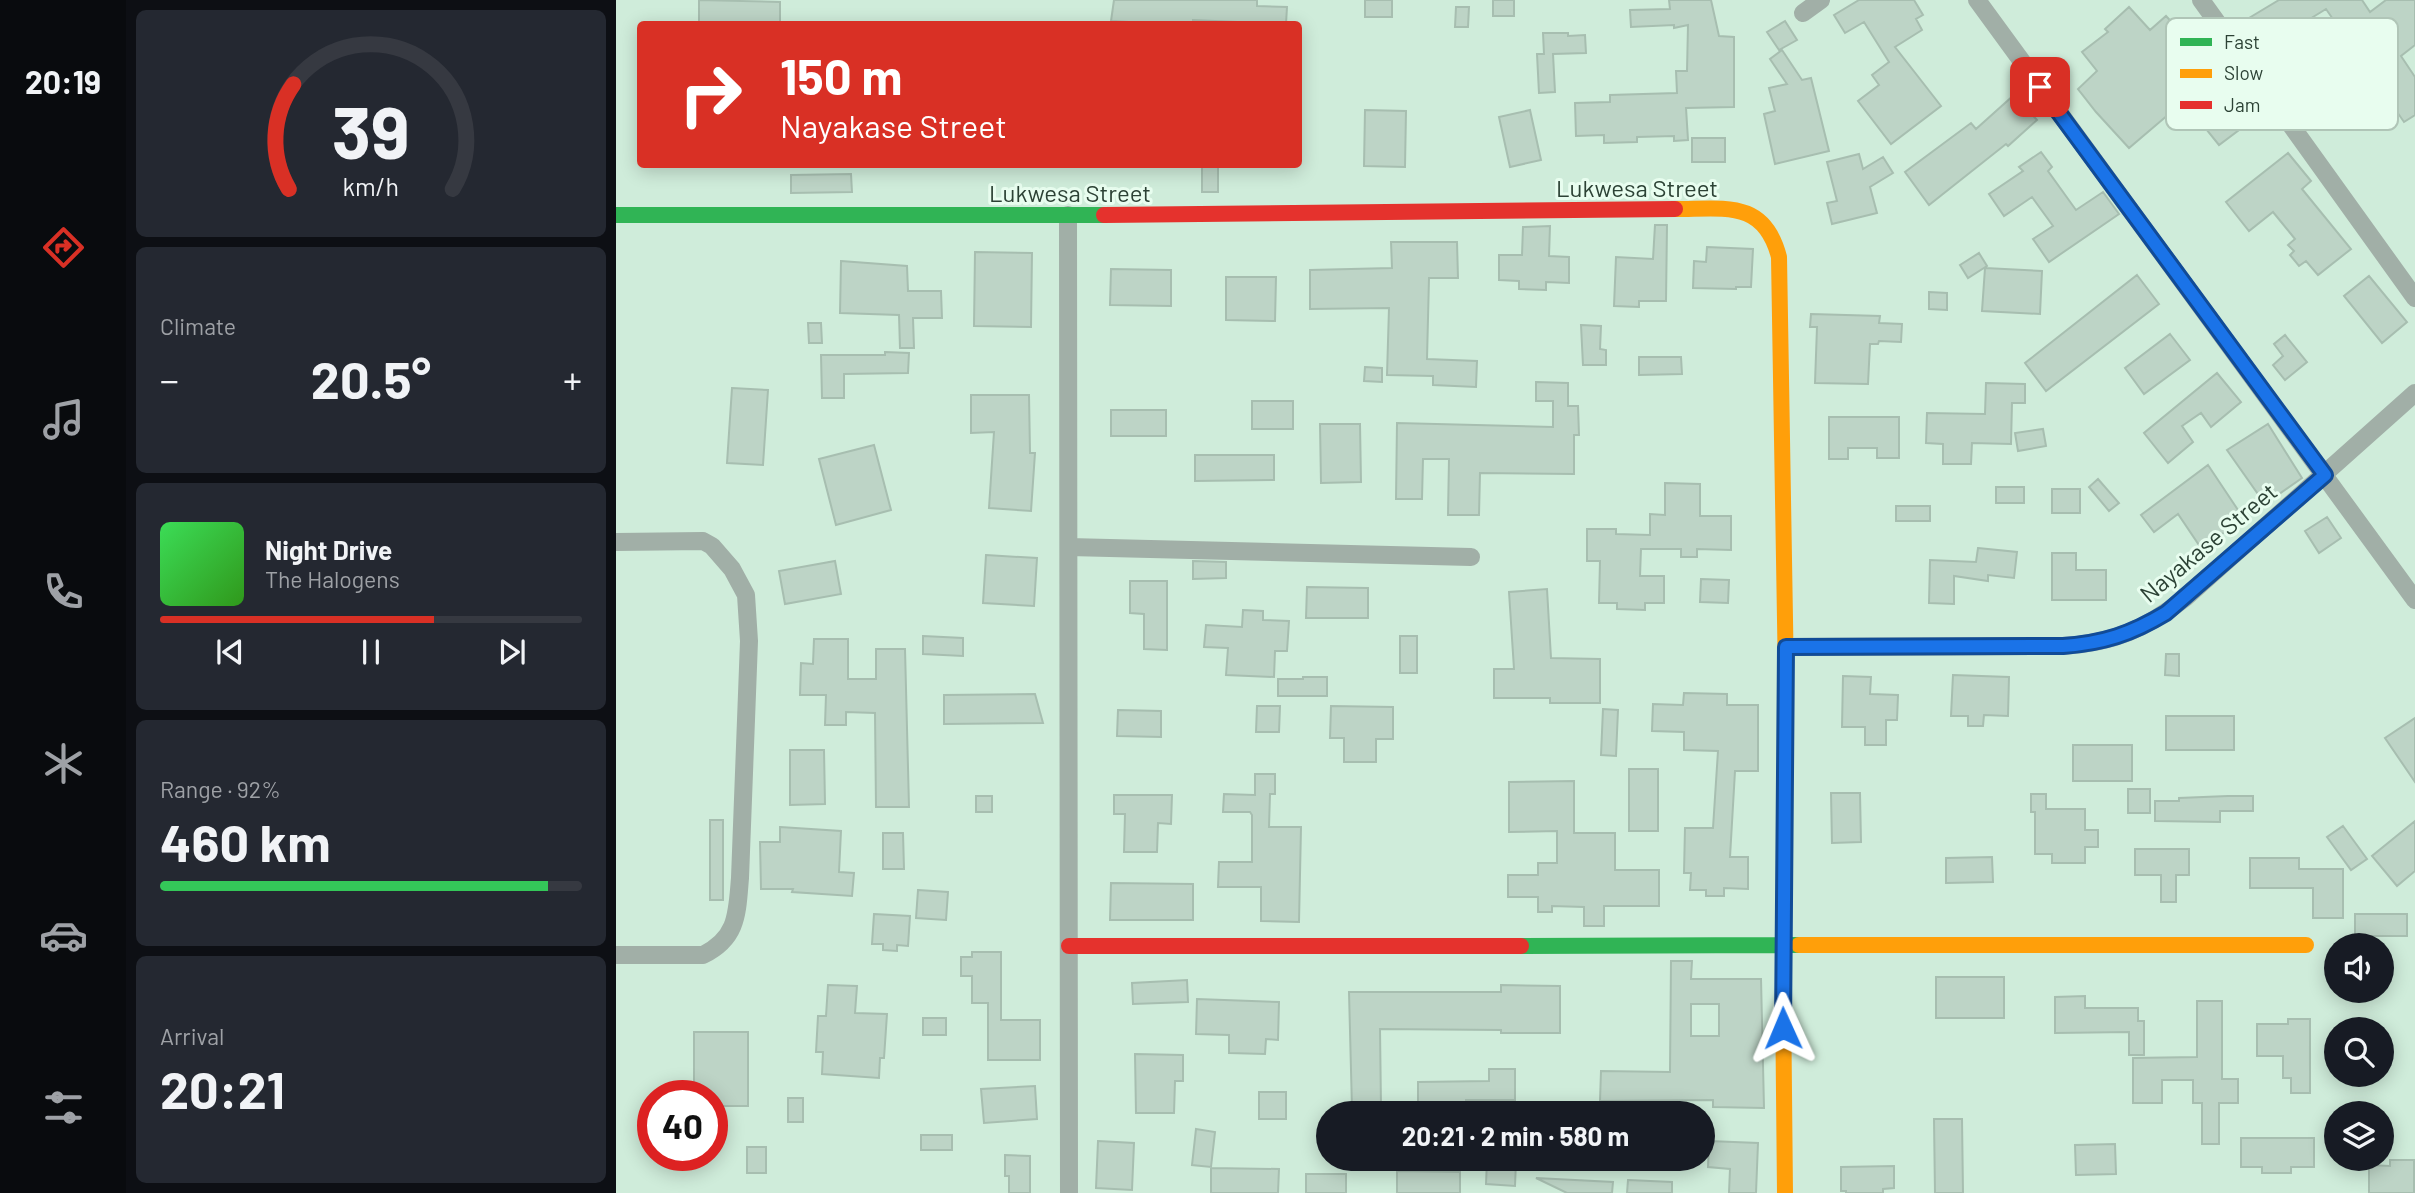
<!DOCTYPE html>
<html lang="en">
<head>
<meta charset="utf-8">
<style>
	:root { --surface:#171b24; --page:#242831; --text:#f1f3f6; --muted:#9ea1a6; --line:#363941; --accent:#d93025 }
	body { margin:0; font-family:Barlow,sans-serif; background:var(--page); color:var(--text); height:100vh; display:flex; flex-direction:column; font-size:26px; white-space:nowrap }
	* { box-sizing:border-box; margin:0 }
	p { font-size:23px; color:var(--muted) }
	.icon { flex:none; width:38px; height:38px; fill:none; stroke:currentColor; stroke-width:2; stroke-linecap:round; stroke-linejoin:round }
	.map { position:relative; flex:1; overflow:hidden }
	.details { display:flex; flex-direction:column; gap:10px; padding:10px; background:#0d0f14; width:490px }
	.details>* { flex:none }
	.top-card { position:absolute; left:21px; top:21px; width:665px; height:147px; border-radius:7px; box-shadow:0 4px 18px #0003; background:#d93025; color:#fff; overflow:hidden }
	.buttons { position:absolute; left:1708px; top:933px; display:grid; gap:14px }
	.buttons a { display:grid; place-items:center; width:70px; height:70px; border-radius:50%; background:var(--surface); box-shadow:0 4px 18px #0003; font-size:35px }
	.speed { position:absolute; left:21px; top:1080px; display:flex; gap:14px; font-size:35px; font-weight:700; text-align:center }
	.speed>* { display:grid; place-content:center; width:91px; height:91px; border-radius:50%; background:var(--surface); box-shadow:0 4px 18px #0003; line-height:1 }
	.speed .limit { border:10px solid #d22; background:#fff; color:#111 }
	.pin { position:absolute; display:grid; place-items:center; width:60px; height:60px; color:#fff; margin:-30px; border-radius:14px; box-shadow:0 4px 10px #0006 }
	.me { position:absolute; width:77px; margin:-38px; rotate:359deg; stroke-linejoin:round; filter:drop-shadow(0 0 5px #0008) }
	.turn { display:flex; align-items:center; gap:24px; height:147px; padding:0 28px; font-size:32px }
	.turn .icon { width:91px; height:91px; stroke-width:2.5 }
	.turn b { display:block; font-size:49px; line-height:60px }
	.big { font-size:52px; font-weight:700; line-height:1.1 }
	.details .widget { flex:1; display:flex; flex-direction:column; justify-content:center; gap:10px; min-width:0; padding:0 24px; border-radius:10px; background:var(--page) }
	.details .dial { align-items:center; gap:0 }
	.dial svg { height:182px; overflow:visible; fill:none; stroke:var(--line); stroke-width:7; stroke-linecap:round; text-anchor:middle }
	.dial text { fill:var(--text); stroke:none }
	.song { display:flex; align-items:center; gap:21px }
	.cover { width:84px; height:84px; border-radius:10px; background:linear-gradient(135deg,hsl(130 70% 55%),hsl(110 70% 35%)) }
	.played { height:7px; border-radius:4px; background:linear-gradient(90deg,var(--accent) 65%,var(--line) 65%) }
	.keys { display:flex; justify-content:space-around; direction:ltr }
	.heat { display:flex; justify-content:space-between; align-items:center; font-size:38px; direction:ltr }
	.charge { height:10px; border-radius:5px; background:linear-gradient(90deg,#34c759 92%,var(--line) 0) }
	.trip { position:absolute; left:700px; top:1101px; width:399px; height:70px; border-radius:35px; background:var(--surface); box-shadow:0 4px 18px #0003; font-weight:700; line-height:70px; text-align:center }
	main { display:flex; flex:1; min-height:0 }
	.tabs { display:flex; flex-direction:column; width:126px; justify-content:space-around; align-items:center; background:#090b0e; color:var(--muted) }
	.tabs .icon { width:49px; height:49px }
	.tabs .current { color:var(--accent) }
	.tabs b { font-size:32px; color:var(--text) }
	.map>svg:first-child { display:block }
</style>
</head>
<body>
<main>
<nav class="tabs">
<b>20:19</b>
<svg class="icon current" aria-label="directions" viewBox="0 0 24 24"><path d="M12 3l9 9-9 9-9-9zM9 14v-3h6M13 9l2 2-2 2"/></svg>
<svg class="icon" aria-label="music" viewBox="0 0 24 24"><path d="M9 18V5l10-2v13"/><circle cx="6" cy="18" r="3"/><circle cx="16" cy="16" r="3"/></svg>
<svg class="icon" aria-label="phone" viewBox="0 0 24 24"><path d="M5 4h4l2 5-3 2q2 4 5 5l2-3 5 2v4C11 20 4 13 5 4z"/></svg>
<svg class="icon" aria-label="climate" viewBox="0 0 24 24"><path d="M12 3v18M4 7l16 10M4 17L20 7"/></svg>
<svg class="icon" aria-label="car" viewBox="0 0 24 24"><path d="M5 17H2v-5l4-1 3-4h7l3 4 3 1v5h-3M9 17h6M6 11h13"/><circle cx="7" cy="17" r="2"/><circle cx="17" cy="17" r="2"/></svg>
<svg class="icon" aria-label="filters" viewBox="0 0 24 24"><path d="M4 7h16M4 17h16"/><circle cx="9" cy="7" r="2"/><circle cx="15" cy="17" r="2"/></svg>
</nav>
<section class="details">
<div class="widget dial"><svg viewBox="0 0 100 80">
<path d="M14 69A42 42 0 1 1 86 69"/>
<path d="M14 69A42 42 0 0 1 16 23" stroke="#d93025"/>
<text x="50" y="56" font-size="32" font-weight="700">39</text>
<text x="50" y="72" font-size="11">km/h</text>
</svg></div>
<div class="widget"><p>Climate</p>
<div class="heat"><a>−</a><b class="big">20.5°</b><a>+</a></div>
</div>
<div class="widget">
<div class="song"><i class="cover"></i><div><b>Night Drive</b><p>The Halogens</p></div></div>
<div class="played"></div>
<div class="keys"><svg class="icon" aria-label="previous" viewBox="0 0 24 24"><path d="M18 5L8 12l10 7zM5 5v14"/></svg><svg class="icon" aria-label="pause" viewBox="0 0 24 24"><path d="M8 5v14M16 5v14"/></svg><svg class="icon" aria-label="next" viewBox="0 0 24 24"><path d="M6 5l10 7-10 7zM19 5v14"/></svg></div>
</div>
<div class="widget"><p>Range · 92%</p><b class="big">460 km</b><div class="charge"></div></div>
<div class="widget"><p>Arrival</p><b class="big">20:21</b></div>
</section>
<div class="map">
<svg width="1799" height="1193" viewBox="0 0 1799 1193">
	<rect width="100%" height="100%" fill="#cfecda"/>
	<path fill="#bdd4c6" stroke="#a7beb0" stroke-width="2" fill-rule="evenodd" d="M83 0 164 2V24H83Z
		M498 0H641V6L671 7 670 24 577 20V24H559V23L512 24V22L495 21Z
		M749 0H776V17H749Z
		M877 0H898V16H877Z
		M1053 0H1095L1103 36 1118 37V107L1070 108 1072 140 1058 141V136L1021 137V142L988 143V135L960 136 959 103 994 102V95L1061 93 1060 71H1071L1072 25 1058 28V25L1015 27 1014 10 1054 9Z
		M1243 0H1298L1307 15 1300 19 1306 30 1279 47 1325 106 1275 144 1242 101 1263 85 1256 75 1273 62 1248 22 1229 33 1218 15Z
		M1663 0H1746L1754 12 1770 0H1799V45L1785 56 1799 77V115L1788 122 1710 9 1640 52 1623 24Z
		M840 7H853L852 27H839Z
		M1513 7 1534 30 1550 16 1563 30 1556 37 1593 80 1513 148 1480 112 1462 89 1481 71 1466 52 1492 32 1489 29Z
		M1169 21 1181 40 1163 50 1151 32Z
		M927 33H952V36L969 35 970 53 937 54 939 92 923 93 921 54H928Z
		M1166 50 1186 80 1195 78 1213 151 1159 164 1148 114 1159 111 1153 88 1171 84 1154 59Z
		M1398 95 1421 120 1392 146 1390 144 1313 205 1289 172 1355 123 1360 129Z
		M749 110 790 111 789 167 748 166Z
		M914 110 925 160 894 167 883 117Z
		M1614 110 1627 127 1603 145 1590 129Z
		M1076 138H1109V162H1076Z
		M1425 152 1436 167 1432 171 1460 210 1487 192 1503 214 1433 262 1417 239 1437 226 1416 197 1388 216 1373 194 1407 171 1403 167Z
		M1672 153 1695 181 1686 189 1735 249 1702 275 1690 261 1683 266 1674 255 1678 251 1672 245 1679 239 1657 212 1633 231 1610 202Z
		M1243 154 1247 169 1267 157 1277 173 1254 187 1261 213 1216 224 1211 203 1221 201 1211 162Z
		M586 164H602V192H586Z
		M235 174 236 192 175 193V175Z
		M1039 225H1051L1050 301H1023V307L998 306 1000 257 1037 259Z
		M934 226 933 256 953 257V283L930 282V290L903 289V281L883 280V255H906L907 227Z
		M775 242H841L842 278H813L811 359 861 361 860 387 817 385V376L771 375 773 308 694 309V270L776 268Z
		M1091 247 1137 249 1135 287H1120V289L1077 288 1078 261 1090 262Z
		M359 252 416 253 415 327 358 326Z
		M1363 253 1371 266 1352 278 1344 265Z
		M225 261 291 266 292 291H325L326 318H297L298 348H284L283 315 224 313Z
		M1369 268 1426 271 1424 314 1366 311Z
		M495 269 555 270V306L494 305Z
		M1521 275 1543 304 1430 391 1409 363Z
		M1753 276 1791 322 1766 343 1728 296Z
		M610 277H660L659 321 610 320Z
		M1313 292 1331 293V310L1313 309Z
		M1195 314 1264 316 1263 323 1286 324 1285 342 1263 341 1262 344H1254L1252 384 1199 383 1201 327H1194Z
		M192 323H205L206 343H193Z
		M965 325 985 326 984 349 990 350V365H967Z
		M1554 334 1574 360 1528 394 1509 368Z
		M1669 335 1691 362 1669 380 1657 365 1667 356 1658 344Z
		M269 352 293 353 292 373 228 374V398H206L205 355H269Z
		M1023 357H1065L1066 374 1023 375Z
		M749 367 766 368V382L748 381Z
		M1601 373 1625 402 1595 427 1585 413 1566 426 1577 442 1552 463 1528 433Z
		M920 382 952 383V406H962L963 435H958V474L864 473 863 515H832L833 459H807L806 499H780L781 423 937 427V401H920Z
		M1370 383 1409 384V403H1396L1395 444 1356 443 1355 464H1327V444L1310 443 1311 413 1369 414Z
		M116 388 152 390 147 465 111 463Z
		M355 395H413L414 453H419L415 511 373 508 378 432 355 433Z
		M636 401H677V429H636Z
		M495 410H550V436H495Z
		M1213 417H1283V458H1261V448H1232V459H1213Z
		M704 424H744L745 482 705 483Z
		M1652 424 1686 478 1649 504 1611 450Z
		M1427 429 1430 446 1402 451 1399 433Z
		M258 445 275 510 220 525 203 459Z
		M579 455H658V480L579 481Z
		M1592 465 1628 519 1585 548 1562 514 1538 532 1525 515Z
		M1482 479 1503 503 1493 511 1473 487Z
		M1049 483 1084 484V516H1115V550L1081 549V557H1065V549H1025L1024 576H1048V603H1029V610L1001 609V603H983L984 561H971V529H1000V534L1034 535V514L1049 515Z
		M1380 487H1408V503H1380Z
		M1436 489H1464V513H1436Z
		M1280 506H1314V521H1280Z
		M1711 517 1725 538 1703 553 1689 531Z
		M1362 548 1401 552 1398 578 1372 575V581L1338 576V604L1313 603 1314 560 1360 562Z
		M1436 553H1460V570H1490V600H1436Z
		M370 555 421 558 418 606 367 603Z
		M219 561 225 594 169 604 163 571Z
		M577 561 610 562V578L577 579Z
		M1085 579 1113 580 1112 603 1084 602Z
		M514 581H551V650L528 649V614L514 613Z
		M691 587 752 588V618H690Z
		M931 589 935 658 984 659V703H934V698H878V669H898L893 592Z
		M627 610 647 611V620L673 621 671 651H659L658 677 610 675 612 648 588 647 590 625 626 627Z
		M307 636 347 638V656L307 654Z
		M784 636H801V673H784Z
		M198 639H232V679H260V649H289L293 807H260L259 713 230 712V725H209L210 695H184L185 663 197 664Z
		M1550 654H1563V676L1549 675Z
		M1337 675 1393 677 1392 716 1368 715 1367 726H1352V716H1335Z
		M1227 676 1255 677 1254 694 1282 695 1281 720H1270V745H1249V727H1226Z
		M687 677H711V696H662V679H687Z
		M1068 693 1111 694V705H1142V771H1119L1114 857H1132V889L1108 888V896H1090V890H1074L1075 873H1068L1069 828H1097L1102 751 1068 750V732L1036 731 1037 704 1067 705Z
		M419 694 427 723 328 724V695Z
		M641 706H664L663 732H640Z
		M715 706 777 707V739H760V762H728V738H714Z
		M987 709 1002 710 1000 756 985 755Z
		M502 710 545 711V737L501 736Z
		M1550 716H1618V750H1550Z
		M1799 718V782L1769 738Z
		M1457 745H1516V781H1457Z
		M174 750H208L209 804 174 805Z
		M1013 769H1042V831H1013Z
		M639 774H659V794H654L653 827H685L683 922 645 921V887H602L603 862H636V815L634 812H607L608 794 639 795Z
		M958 781V833H999V870H1043V906H988V926H968V907L936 906V912H922V897H892V875H922V863H941V831L893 832V782Z
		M1512 789H1534V813H1512Z
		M1215 793H1244L1245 842 1216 843Z
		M1415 794H1430V809H1469V830H1482V847H1469V863H1436V854H1419V812H1415Z
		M498 795H556L555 824 542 823 541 852H508L509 814H498Z
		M360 796H376V812H360Z
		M1612 796H1637V811H1604V822L1539 821V801H1563V798Z
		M94 820H107V900H94Z
		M1799 821V871L1781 886 1756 856Z
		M1727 826 1751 859 1735 870 1711 837Z
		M164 827 225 831 223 872 238 873 236 896 176 892 177 889H145L144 842H164Z
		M267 833H287L288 869H267Z
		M1519 849H1573V875H1560V902H1545V875H1519Z
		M1376 857 1377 882 1330 883V858Z
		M1634 858H1683V869H1727V918H1697V888H1634Z
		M495 883 577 884V920H494Z
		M302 890 332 892 330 920 300 918Z
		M258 914 294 916 292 946 281 945V951L267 950V944H256Z
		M1739 914H1791V936H1739Z
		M356 952H385V1020H424V1060H372V1003H356V976H345V957H356Z
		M1055 961H1076L1075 979H1145L1148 1108 1097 1107V1100L984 1101 985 1071 1054 1072ZM1075 1004H1103V1036H1075Z
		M1320 977H1388V1018H1320Z
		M571 980 572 1002 517 1004 516 983Z
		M212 985 241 986 239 1013 271 1014 268 1058H264L263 1078 206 1074 207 1052H200L202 1016H210Z
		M885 985 944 986V1033H885V1030L764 1029 765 1108 736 1109 733 992H885Z
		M1469 996V1008H1522V1021H1528V1055H1513V1032L1439 1033V997Z
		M581 999 663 1002 662 1040 650 1039 649 1054 613 1053V1035L580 1034Z
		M1581 1001H1606V1079H1622V1103H1603V1144H1586V1103H1577V1080H1546V1103H1517V1058L1581 1057Z
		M307 1018H330V1035H307Z
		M1672 1019H1694V1093H1675V1078H1667V1056H1641V1024H1672Z
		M78 1032H132V1106H98L96 1096H78Z
		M519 1054 567 1055V1081H559L558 1113H520Z
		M873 1069H899V1100H850V1113H802V1082L873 1081Z
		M419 1086 421 1119 368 1123 365 1089Z
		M643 1092H670V1119H643Z
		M172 1098H187V1122H172Z
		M1318 1119H1346L1347 1193H1319Z
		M580 1129 599 1132 595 1167 576 1165Z
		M305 1135H336V1150H305Z
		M1625 1138H1698V1167H1675V1173H1646V1167H1625Z
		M482 1141 518 1143 516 1190 480 1188Z
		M1093 1141 1142 1143 1140 1193H1113L1114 1169 1092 1167Z
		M1499 1144 1500 1174 1460 1175 1459 1145Z
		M131 1147H150V1173H131Z
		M389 1155 414 1156V1193H393V1176H389Z
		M871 1160 900 1161 899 1186 870 1184Z
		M1774 1160H1798V1193H1753V1165L1774 1166Z
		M1278 1166V1188L1267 1189V1193H1230V1191H1225V1167Z
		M595 1168 663 1169 662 1193H595Z
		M781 1171 844 1172V1193H781Z
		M690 1174H730V1193H690Z
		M920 1178 997 1182 996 1193H951Z
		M1012 1180 1056 1182V1193H1011Z"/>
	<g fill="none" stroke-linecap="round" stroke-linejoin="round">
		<path stroke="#a1afa7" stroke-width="18" d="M1361 0 1799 600
			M1585 0 1799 298
			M1187 13 1205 0
			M452 215 453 1193
			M0 542 87 541 96 546 116 569 130 595 133 641 124 878C121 913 122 938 87 955H0
			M453 547 855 557
			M1170 647 1447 646C1497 643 1530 629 1569 598L1799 393"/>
		<path stroke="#30b455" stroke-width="16" d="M0 215H488
			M905 946 1183 945
			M1167 992 1170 680"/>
		<path stroke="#ff9f0a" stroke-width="16" d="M1059 209C1108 209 1148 199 1163 257L1170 680
			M1183 945H1690
			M1167 992 1169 1193"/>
		<path stroke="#e5322d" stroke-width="16" d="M488 215 1059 209
			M453 946H905"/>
	</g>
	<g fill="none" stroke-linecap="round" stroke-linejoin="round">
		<g stroke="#114b97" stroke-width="18">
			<path id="route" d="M1167 1028 1170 647 1447 646C1488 643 1515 634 1550 613L1709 475 1424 87"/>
		</g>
		<use href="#route" stroke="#1a73e8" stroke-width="12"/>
	</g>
	<g text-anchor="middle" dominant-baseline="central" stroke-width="6" stroke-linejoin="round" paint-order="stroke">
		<g font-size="24" fill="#2c4235" stroke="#e8fdef">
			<text x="1021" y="187">Lukwesa Street</text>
			<text x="454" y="192">Lukwesa Street</text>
			<text transform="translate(1592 542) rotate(-40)">Nayakase Street</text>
		</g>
	</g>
	<rect x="1550" y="18" width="232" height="112" rx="10" fill="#e8fdef" stroke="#b0c5b7" stroke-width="2"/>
	<rect x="1564" y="38" width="32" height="8" fill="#30b455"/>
	<rect x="1564" y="69" width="32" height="9" fill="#ff9f0a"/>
	<rect x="1564" y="101" width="32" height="8" fill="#e5322d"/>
	<g font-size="19" fill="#2c4235">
		<text x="1608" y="49">Fast</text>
		<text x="1608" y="80">Slow</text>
		<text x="1608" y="112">Jam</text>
	</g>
</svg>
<div class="buttons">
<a><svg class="icon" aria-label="sound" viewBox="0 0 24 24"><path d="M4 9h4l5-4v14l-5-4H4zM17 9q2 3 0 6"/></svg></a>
<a><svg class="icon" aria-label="search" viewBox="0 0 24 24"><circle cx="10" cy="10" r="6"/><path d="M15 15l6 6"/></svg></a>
<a><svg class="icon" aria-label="layers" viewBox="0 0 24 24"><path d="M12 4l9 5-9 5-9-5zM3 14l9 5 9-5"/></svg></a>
</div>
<div class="speed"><div class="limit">40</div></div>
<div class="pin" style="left:1424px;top:87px;background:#d93025"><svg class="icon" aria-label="arrive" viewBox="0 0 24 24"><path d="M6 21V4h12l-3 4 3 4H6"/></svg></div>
<svg class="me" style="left:1167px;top:1028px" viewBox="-20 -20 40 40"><path d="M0-17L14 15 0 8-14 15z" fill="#1a73e8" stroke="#fff" stroke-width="4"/></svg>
<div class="trip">20:21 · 2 min · 580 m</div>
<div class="top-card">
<div class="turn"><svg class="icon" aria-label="right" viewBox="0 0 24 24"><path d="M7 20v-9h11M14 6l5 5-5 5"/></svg><div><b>150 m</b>Nayakase Street</div></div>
</div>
</div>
</main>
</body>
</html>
